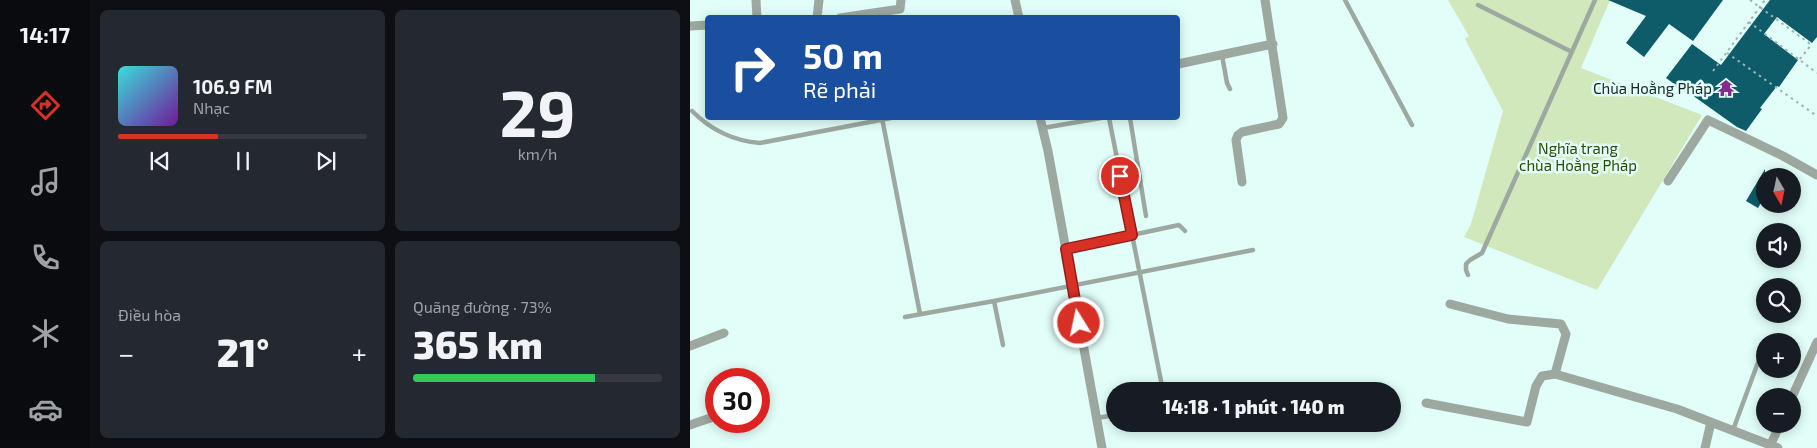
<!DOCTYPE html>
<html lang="vi">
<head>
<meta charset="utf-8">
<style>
	:root { --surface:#171b24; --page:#242831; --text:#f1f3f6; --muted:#9ea1a6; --line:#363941; --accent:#d93025 }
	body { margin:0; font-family:"Exo 2",sans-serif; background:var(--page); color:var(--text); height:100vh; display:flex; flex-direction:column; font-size:19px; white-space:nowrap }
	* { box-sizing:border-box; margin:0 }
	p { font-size:16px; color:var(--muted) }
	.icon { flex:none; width:28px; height:28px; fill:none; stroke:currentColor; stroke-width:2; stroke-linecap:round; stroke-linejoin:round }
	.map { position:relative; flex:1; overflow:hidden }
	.sheet { display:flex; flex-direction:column; gap:10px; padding:10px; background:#0d0f14; width:600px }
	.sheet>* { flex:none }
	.hud { position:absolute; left:15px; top:15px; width:475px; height:105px; border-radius:5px; box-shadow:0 2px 12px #0003; background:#1a4fa0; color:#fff; overflow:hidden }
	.needle { width:32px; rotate:171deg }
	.buttons { position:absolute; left:1066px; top:168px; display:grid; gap:10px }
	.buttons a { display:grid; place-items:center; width:45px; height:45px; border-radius:50%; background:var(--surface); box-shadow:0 2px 12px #0003; font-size:25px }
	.speed { position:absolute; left:15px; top:368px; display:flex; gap:10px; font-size:25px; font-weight:700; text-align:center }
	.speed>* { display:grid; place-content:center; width:65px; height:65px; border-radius:50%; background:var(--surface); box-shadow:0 2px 12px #0003; line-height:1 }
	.speed .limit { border:8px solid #d22; background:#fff; color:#111 }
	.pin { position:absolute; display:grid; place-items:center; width:42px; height:42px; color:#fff; margin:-21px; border:2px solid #fff; border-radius:50%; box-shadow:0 1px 5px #0007 }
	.me { position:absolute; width:55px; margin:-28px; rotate:350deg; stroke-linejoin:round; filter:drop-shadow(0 0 4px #0008) }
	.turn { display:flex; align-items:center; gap:18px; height:105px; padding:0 15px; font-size:22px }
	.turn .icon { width:65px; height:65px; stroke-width:2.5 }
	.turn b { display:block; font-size:35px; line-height:42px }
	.big { font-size:38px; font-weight:800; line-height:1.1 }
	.sheet .tile { flex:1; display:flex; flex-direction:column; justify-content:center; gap:8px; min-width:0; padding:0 18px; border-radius:8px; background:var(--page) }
	.sheet .dial { align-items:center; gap:0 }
	.dial b { font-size:65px; line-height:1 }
	.song { display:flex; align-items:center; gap:15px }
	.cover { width:60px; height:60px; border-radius:8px; background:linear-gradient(135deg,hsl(180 70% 55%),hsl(280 70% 35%)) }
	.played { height:5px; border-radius:2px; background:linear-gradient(90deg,var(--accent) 40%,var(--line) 40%) }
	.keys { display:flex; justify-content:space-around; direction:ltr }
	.heat { display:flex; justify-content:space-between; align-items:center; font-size:28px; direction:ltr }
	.charge { height:8px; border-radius:4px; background:linear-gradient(90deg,#34c759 73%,var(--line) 0) }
	.sheet .tiles { flex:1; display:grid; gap:10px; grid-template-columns:repeat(2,1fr) }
	.trip { position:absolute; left:416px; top:382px; width:295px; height:50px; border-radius:25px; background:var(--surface); box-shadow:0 2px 12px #0003; font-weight:800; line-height:50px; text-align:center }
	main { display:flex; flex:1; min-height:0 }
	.tab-bar { display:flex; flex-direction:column; width:90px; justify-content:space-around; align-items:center; background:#090b0e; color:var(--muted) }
	.tab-bar .icon { width:35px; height:35px }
	.tab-bar .active { color:var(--accent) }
	.tab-bar b { font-size:22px; color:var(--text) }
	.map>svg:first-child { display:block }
</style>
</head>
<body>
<main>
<nav class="tab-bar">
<b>14:17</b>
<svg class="icon active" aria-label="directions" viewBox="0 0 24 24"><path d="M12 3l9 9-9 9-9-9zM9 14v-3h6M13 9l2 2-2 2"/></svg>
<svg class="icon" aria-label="music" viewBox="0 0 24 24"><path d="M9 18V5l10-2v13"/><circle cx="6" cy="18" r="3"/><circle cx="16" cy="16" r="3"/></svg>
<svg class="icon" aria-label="phone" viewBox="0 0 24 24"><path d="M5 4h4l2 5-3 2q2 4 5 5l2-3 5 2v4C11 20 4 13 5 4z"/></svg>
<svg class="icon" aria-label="climate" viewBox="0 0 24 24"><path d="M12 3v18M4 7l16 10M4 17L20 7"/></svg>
<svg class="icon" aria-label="car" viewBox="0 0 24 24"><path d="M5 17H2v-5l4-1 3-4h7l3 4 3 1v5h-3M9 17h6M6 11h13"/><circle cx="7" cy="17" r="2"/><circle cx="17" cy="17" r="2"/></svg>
</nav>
<section class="sheet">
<div class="tiles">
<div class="tile">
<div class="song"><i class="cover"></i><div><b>106.9 FM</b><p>Nhạc</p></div></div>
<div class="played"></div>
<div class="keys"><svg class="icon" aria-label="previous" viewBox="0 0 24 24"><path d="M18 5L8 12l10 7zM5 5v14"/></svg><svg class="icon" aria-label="pause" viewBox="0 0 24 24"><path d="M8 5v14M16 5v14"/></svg><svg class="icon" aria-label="next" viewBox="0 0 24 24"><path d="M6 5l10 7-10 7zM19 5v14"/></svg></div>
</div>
<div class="tile dial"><b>29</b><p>km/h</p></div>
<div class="tile"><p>Điều hòa</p>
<div class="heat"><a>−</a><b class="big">21°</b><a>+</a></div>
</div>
<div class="tile"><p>Quãng đường · 73%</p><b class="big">365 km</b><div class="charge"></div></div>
</div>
</section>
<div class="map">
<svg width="1127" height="448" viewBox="0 0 1127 448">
	<rect width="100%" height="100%" fill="#e1fef9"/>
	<path fill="#d1e7bc" d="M758 0H920L891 68 1012 115 907 290 774 237 781 224 813 111 775 39 779 36Z"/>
	<path fill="#0e5b69" d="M918 0H1033L1003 41 979 24 954 57 936 43 956 16Z
		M1080 0H1127V37L1122 43 1087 17 1074 34 1108 60 1089 87 1087 86 1070 108 1072 109 1056 131 1047 127 1002 95 1001 96 976 78 1002 44 1031 65Z
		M1075 169V196L1068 208 1056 201Z"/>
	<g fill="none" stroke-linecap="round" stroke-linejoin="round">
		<path stroke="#9bb3af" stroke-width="2" stroke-dasharray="2.5 4" stroke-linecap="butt" d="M1060 0 1123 46
			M1059 22 1127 73
			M1037 53 1127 116
			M1110 59 1121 45
			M1023 71 1075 0"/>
		<path stroke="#9da8a1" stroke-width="4.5" d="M655 0 722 125
			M788 5 882 52
			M532 55 537 83 540 89
			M2 111C20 129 44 141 70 143L201 118
			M192 118 230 314
			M419 118 473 391
			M440 118 456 216
			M353 128 411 118
			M376 249 489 225 495 231
			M778 275 776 270V264L780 260 792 253 905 0
			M304 301 313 345
			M215 317 304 301 563 250
			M407 418 425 415
			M1043 430 1070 357"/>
		<path stroke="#9da8a1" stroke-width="9" d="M66 0 67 18
			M325 0 329 18
			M127 18 129 0
			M150 18 210 9 211 0
			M0 26 18 25
			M488 64 583 44
			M350 118 358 151 412 448
			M978 181 1018 120 1093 156 1127 175
			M552 182 546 140 548 135 552 132 589 124 593 118 575 0
			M760 304 818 319 871 324 876 334 865 374
			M0 346 34 333
			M1102 397 1127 342
			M736 403 837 422 846 386 852 376 865 374 987 409 1088 448
			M0 425 26 416
			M1081 444 1090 424
			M1015 448 1021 422"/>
	</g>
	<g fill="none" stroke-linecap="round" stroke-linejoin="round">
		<g stroke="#8d1f18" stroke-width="12">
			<path id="route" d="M389 323 376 249 442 235 430 176"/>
		</g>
		<use href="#route" stroke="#d93025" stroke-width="9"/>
	</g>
	<defs>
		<g id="temple-bare" transform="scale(1.35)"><path d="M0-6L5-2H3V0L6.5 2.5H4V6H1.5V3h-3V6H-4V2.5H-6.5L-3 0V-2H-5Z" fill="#8b2890" stroke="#e1fef9" stroke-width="2.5" paint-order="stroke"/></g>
	</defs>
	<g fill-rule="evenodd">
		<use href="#temple-bare" x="1036" y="88"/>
	</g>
	<g text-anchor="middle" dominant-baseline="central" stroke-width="5" stroke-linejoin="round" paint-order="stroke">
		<g font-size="15" fill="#182523" stroke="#e1fef9" text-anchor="end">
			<text x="1022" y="88">Chùa Hoằng Pháp</text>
		</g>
		<g font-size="15" fill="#2e4a00" stroke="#e1fef9">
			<text x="888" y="148">Nghĩa trang<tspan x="888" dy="17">chùa Hoằng Pháp</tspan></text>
		</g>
	</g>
</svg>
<div class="buttons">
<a><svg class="needle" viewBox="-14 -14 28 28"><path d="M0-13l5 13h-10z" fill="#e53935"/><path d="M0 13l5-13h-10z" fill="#9ea1a6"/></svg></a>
<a><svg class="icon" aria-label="sound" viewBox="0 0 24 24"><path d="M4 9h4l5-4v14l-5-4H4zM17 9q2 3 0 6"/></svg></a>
<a><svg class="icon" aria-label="search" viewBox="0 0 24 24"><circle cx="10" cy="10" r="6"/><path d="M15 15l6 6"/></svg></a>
<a>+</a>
<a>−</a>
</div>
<div class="speed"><div class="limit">30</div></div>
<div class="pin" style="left:430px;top:176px;background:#d93025"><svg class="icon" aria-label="arrive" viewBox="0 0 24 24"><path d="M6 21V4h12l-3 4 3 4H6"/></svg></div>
<svg class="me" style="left:389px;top:323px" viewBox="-20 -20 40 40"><circle r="17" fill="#d93025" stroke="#fff" stroke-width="3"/><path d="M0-11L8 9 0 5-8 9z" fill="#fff"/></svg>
<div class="trip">14:18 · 1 phút · 140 m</div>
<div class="hud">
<div class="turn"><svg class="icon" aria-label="right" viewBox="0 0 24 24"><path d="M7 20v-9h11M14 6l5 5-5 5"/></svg><div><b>50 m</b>Rẽ phải</div></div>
</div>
</div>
</main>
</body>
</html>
